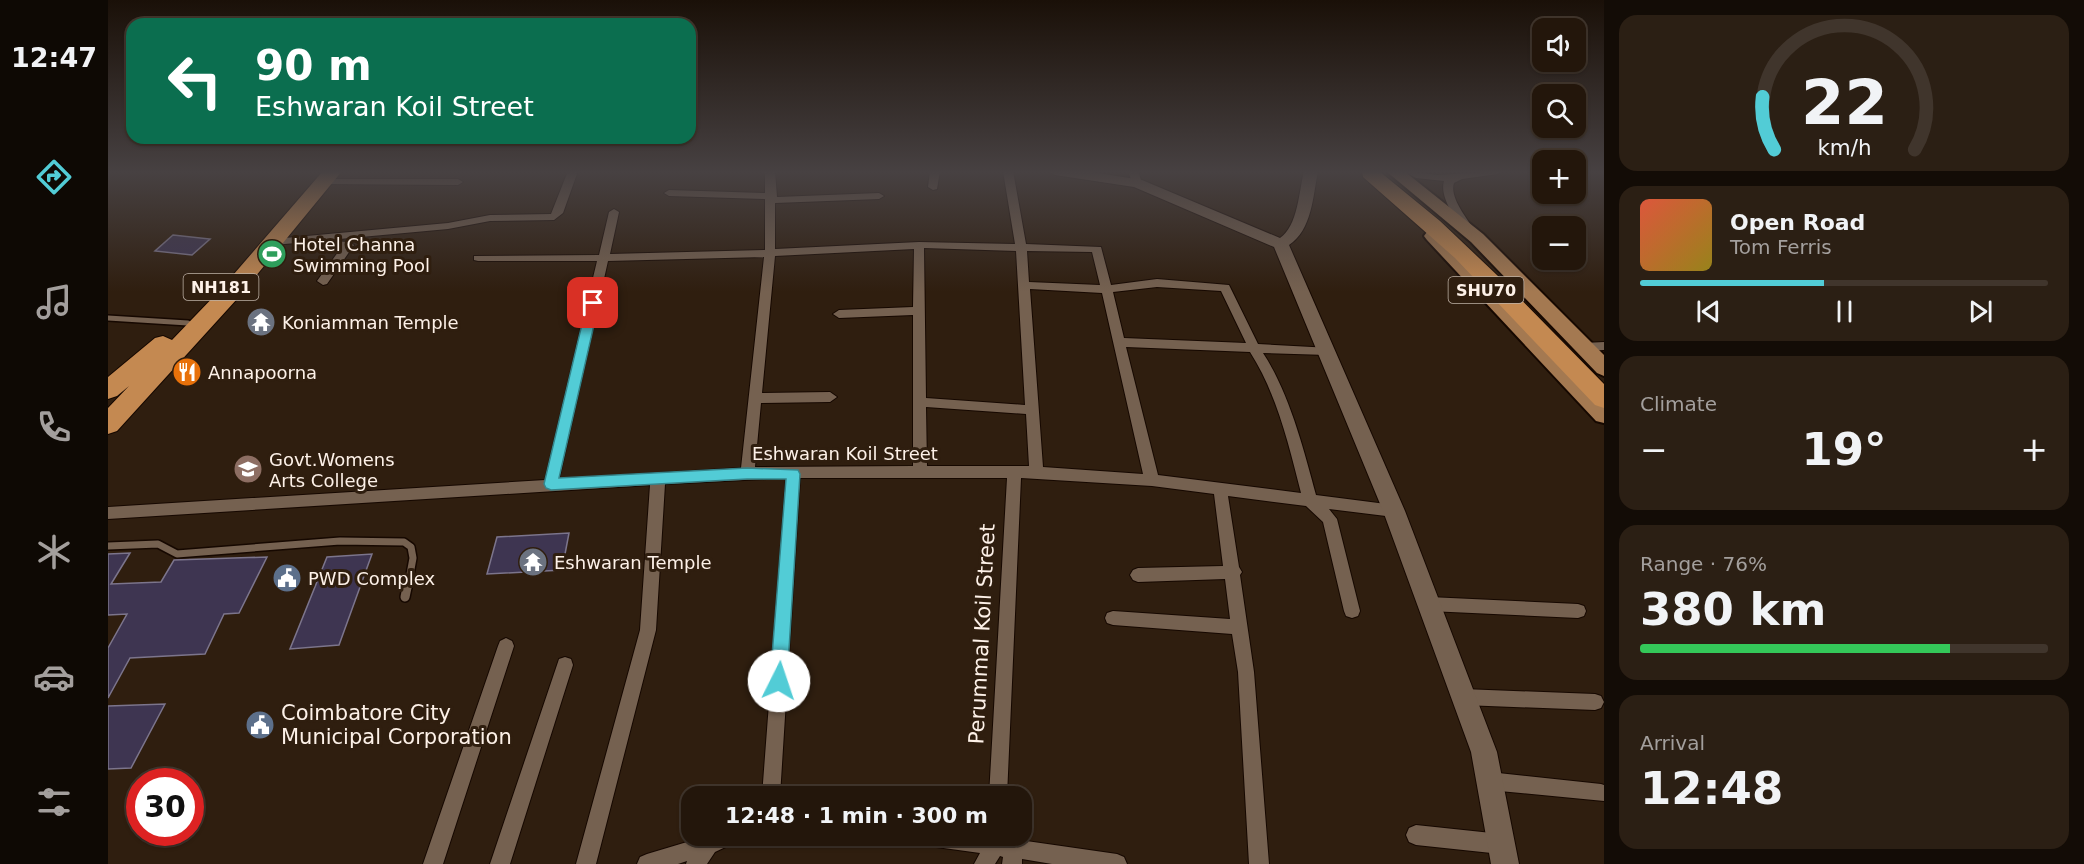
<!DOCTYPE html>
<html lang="en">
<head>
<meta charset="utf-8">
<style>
	:root { --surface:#23160b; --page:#2b1f14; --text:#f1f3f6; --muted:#a39f9d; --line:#40352c; --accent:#52ccd6 }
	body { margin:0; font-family:"DejaVu Sans",sans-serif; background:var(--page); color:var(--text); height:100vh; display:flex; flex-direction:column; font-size:22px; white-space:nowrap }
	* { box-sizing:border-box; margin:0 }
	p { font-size:20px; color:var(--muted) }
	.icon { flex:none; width:33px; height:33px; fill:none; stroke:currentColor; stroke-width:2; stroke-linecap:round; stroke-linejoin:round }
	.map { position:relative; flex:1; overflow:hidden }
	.details { display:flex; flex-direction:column; gap:15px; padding:15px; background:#130c06; width:480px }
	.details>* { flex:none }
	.top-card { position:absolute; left:18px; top:18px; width:570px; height:126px; border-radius:18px; box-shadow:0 2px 4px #0004,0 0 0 2px var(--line); background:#0b6e4f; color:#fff; overflow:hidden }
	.buttons { position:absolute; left:1424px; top:18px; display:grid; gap:12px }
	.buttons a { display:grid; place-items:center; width:54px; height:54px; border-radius:12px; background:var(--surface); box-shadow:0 2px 4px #0004,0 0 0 2px var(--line); font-size:30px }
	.speed { position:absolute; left:18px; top:768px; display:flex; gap:12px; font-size:30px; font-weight:700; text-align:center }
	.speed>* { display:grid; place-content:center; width:78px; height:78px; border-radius:50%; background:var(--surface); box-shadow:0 2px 4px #0004,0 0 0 2px var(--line); line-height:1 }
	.speed .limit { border:9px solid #d22; background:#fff; color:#111 }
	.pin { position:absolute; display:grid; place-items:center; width:51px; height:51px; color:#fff; margin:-26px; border-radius:12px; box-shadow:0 3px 9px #0006 }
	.me { position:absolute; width:66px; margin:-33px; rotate:4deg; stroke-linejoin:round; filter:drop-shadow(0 0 4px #0008) }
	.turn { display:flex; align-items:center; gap:21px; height:126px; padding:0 30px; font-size:27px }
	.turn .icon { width:78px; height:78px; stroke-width:2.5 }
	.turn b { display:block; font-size:42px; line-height:51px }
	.big { font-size:45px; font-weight:800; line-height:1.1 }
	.details .tile { flex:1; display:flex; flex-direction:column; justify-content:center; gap:9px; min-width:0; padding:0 21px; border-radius:18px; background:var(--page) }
	.details .dial { align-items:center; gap:0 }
	.dial svg { height:156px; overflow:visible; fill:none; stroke:var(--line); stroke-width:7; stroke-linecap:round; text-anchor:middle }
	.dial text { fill:var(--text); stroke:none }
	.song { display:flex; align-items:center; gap:18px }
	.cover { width:72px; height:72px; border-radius:9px; background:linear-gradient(135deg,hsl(10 70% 55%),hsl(50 70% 35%)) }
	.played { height:6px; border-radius:3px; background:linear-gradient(90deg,var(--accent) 45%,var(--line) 45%) }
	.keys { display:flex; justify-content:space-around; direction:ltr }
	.heat { display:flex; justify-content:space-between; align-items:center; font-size:33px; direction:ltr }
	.charge { height:9px; border-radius:4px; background:linear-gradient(90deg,#34c759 76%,var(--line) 0) }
	.trip { position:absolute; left:573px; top:786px; width:351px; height:60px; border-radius:18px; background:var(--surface); box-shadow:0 2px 4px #0004,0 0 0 2px var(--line); font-weight:800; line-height:60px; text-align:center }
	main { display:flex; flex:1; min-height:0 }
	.dock { display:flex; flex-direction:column; width:108px; justify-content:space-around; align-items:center; background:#0e0904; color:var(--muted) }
	.dock .icon { width:42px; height:42px }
	.dock .selected { color:var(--accent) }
	.dock b { font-size:27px; color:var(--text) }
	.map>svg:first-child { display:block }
</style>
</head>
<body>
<main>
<nav class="dock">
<b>12:47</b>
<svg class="icon selected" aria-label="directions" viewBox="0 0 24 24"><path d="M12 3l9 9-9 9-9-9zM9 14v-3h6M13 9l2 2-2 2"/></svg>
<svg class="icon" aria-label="music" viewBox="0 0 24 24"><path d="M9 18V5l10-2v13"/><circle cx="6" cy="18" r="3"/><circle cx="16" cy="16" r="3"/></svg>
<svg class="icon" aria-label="phone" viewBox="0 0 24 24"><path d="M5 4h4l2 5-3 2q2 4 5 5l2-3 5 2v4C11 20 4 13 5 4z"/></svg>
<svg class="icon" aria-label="climate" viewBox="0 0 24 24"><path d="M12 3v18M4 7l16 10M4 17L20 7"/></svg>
<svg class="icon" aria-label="car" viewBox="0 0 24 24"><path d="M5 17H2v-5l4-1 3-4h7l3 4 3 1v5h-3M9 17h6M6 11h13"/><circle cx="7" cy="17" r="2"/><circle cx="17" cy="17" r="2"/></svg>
<svg class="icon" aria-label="filters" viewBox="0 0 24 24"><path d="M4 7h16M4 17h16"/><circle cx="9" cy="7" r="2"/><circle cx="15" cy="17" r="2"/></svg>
</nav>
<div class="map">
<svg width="1496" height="864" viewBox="0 0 1496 864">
	<rect width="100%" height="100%" fill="#2f1e0f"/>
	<path fill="#3e3551" stroke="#7c758c" stroke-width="1.5" d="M65 235 102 239 84 255 47 251Z
		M461 533 454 570 379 574 389 537Z
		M22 553 3 584 53 582 66 560 159 557 131 613 116 614 97 654 22 658 0 698V648L19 614 0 615V554Z
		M264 554 231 645 182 649 219 557Z
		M57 704 23 768 0 769V706Z"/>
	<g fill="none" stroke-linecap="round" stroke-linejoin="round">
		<g stroke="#160800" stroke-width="8">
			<path id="lane-far2" d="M0 318 80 323"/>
		</g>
		<g stroke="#160800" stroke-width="10">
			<path id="lane-far1" d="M0 546 50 544 69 554 232 541 296 542 303 547 305 558 301 580"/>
		</g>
		<g stroke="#160800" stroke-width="12">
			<path id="lane" d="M297 597 301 578"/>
		</g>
		<g stroke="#160800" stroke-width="2">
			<path id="street" d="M460 171H470L455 213 446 220 382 221 340 229 166 245 161 242 166 239 340 223 382 215 443 214Z
				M657 171H667L669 197 771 193 776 196 771 199 667 203V249L811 242 907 244 895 171H905L918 244 993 247 1003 285 1049 279 1121 285 1150 344 1223 348 1225 351 1219 355 1155 353C1181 392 1196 450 1208 495L1286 505 1291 507 1293 511 1291 515 1286 517 1221 509 1229 519 1252 611 1250 616 1244 618 1238 616 1236 611 1215 522 1198 506 1120 496 1131 567 1134 572 1132 575 1146 672 1161 864H1141L1130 672 1124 634 1005 625 999 623 997 618 999 613 1005 611 1122 619 1117 579 1030 582 1025 580 1022 575 1025 570 1030 568 1115 566 1106 494 1044 486 913 478 899 796H881L899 478H692L672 796H654L678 478 557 484 548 630 488 864H468L532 630 542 485 0 519V507L437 480 489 261H370L366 260V256L491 255 501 212 506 209 511 212 502 254 657 250V199L561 196 556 193 561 190 657 193ZM816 248 908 251 917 405 818 398ZM806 249 805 307 731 310 725 314 731 318 805 315V466L647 467 653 403 722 402 729 397 722 392 654 393 667 256ZM919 251 984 252 992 285 921 282ZM656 257 633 468 451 479 500 261ZM1049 287 1113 291 1138 343 1016 338 1005 292ZM922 289 994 293 1035 474 935 467ZM1018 347 1142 352C1169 394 1181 446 1193 493L1050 475ZM818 407 918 414 921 466H819Z
				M822 171H832L829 189 825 190 820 187Z
				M1020 171H1030L1034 183 1033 185H1025Z
				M1295 171 1330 175 1395 171 1390 174 1354 179 1346 183C1341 198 1360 219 1367 232L1362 235 1358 234C1349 220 1331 198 1336 181L1308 178Z
				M216 179H350L355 182 350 185 212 184V180Z
				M224 241 241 242 246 245 219 284 215 285 209 281 233 248 220 246 219 244Z
				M1496 342V350L1476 351 1470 347 1476 343Z
				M1321 597 1470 604 1476 606 1478 611 1476 616 1470 618 1321 611 1315 609 1313 604 1315 599Z
				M398 638 404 641 406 646 335 864H315L390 646 392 641Z
				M457 657 463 659 465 665 402 864H382L449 665 451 659Z
				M1355 689 1487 694 1493 696 1496 702 1493 708 1487 710 1355 705 1349 703 1346 697 1349 691Z
				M1381 772 1493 784 1496 785V801L1381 790 1375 787 1372 781 1375 775Z
				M1308 825 1393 834 1400 837 1403 844 1400 851 1393 854 1308 845 1301 842 1298 835 1301 828Z
				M599 836H629L626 843 607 852 599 864H578L579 861 570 864H529L532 857 539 854Z
				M811 836H897L898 838 1009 854 1016 857 1019 864H944L914 859V864H894L895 857 892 856 887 864H866L872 853 821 846 814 843Z"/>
		</g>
		<g stroke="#160800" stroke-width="2">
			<path id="secondary" d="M940 171H977L1034 180 1172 238C1190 226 1191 191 1196 171H1210C1205 196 1204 230 1181 245L1297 511 1389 752 1411 864H1383L1363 752 1275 511 1166 247 1026 187 947 175Z"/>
		</g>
		<g stroke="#160800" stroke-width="4">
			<path id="primary" d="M1278 171H1296L1375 234 1496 355V376L1489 373 1363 242Z
				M1325 231 1331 232 1496 401V423L1488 421 1319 240 1316 236 1319 232Z"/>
		</g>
		<g stroke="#160800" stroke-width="2">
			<path id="highway" d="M215 171H234L129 299 9 431 0 434V408L21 386 9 396 0 399V377L47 338 55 336 64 340 113 289Z
				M1254 171H1271L1332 221 1391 277 1496 384V408L1487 405 1347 258 1255 177Z"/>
		</g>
		<use href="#lane-far2" stroke="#756150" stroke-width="5"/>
		<use href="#lane-far1" stroke="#756150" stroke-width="7"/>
		<use href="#lane" stroke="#756150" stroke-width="9"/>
		<use href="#street" fill="#756150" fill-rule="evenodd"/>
		<use href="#secondary" fill="#756150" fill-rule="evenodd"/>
		<use href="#primary" fill="#a47951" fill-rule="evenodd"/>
		<use href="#highway" fill="#c48951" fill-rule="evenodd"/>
	</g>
	<linearGradient id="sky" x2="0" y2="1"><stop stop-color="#1a1008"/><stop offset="0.59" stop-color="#474142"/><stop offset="1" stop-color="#474142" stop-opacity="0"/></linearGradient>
	<rect width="1496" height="292" fill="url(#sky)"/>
	<path fill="#52ccd6" stroke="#35858b" stroke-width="1.5" d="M485 299 491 303 451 478 639 468 690 470 692 474 679 681 677 687 671 689 665 687 662 681 678 479H639L443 490 438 488 436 484 479 303Z"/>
	<defs>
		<g id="stadium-disc" transform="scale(1.5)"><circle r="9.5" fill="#2e9e5b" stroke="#2f1e0f"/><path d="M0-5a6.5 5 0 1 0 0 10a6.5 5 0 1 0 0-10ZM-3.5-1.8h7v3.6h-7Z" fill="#fff"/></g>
		<g id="temple-disc" transform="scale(1.5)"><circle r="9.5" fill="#6b7280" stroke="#2f1e0f"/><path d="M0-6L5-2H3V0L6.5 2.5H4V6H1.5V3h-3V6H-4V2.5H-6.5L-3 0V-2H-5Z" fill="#fff"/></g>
		<g id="restaurant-disc" transform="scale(1.5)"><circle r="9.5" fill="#e8710a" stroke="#2f1e0f"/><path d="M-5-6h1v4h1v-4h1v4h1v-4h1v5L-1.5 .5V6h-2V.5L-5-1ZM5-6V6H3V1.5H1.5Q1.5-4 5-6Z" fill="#fff"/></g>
		<g id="university-disc" transform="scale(1.5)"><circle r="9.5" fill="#8d6e63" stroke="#2f1e0f"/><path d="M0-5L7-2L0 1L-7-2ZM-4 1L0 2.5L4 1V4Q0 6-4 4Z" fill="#fff"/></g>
		<g id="civic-disc" transform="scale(1.5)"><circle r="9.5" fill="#5c6f8a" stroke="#2f1e0f"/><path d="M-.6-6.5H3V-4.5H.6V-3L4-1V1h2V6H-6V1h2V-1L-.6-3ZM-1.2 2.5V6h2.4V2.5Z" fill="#fff"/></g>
	</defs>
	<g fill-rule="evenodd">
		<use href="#stadium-disc" x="164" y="254"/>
		<use href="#temple-disc" x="153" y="322"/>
		<use href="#restaurant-disc" x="79" y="372"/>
		<use href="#university-disc" x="140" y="469"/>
		<use href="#temple-disc" x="425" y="562"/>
		<use href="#civic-disc" x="179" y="578"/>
		<use href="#civic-disc" x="152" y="725"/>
	</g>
	<g text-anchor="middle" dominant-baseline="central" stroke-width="6" stroke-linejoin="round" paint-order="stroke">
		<g fill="#2f1e0f" stroke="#bfb2a7" stroke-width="1.5">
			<rect x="75.5" y="274" width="75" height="26" rx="4.5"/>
			<rect x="1340.5" y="277" width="75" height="26" rx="4.5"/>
		</g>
		<g font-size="16" font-weight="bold" fill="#fdf1e8">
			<text x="113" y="287">NH181</text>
			<text x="1378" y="290">SHU70</text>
		</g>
		<g font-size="18" fill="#fdf1e8" stroke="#2f1e0f" text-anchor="start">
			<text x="185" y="244">Hotel Channa<tspan x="185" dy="21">Swimming Pool</tspan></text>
			<text x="174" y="322">Koniamman Temple</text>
			<text x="100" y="372">Annapoorna</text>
			<text x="161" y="459">Govt.Womens<tspan x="161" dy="21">Arts College</tspan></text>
			<text x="446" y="562">Eshwaran Temple</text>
			<text x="200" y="578">PWD Complex</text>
		</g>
		<g font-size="18" fill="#fdf1e8" stroke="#2f1e0f">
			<text x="737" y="453">Eshwaran Koil Street</text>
		</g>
		<g font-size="21" fill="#fdf1e8" stroke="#2f1e0f">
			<text transform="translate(874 634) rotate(-87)">Perummal Koil Street</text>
		</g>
		<g font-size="21" fill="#fdf1e8" stroke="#2f1e0f" text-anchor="start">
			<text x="173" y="713">Coimbatore City<tspan x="173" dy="24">Municipal Corporation</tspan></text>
		</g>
	</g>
</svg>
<div class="buttons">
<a><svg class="icon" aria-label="sound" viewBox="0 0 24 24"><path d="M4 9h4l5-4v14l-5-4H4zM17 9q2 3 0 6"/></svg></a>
<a><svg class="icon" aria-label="search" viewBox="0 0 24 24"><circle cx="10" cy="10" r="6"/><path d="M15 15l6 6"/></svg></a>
<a>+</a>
<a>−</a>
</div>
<div class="speed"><div class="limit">30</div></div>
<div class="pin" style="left:485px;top:303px;background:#d93025"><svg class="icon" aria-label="arrive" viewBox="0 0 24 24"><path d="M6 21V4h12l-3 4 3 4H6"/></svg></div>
<svg class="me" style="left:671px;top:681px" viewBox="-20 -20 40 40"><circle r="19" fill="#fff"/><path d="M0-13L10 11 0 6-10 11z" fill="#52ccd6"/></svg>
<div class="trip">12:48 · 1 min · 300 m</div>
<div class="top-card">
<div class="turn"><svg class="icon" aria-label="left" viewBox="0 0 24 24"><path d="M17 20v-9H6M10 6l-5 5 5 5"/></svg><div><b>90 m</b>Eshwaran Koil Street</div></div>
</div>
</div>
<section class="details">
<div class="tile dial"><svg viewBox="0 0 100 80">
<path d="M14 69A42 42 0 1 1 86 69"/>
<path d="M14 69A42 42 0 0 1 8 42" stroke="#52ccd6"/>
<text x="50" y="56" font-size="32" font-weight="700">22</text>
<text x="50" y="72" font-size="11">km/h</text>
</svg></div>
<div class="tile">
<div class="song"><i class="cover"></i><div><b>Open Road</b><p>Tom Ferris</p></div></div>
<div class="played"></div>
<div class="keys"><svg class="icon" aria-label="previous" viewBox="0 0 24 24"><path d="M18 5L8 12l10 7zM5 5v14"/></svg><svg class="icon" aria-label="pause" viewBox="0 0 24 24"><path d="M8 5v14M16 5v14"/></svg><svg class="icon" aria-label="next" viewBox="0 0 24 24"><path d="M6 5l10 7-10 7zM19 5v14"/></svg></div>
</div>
<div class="tile"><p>Climate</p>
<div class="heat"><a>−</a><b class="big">19°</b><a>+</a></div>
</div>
<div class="tile"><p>Range · 76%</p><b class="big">380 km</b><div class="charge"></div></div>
<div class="tile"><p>Arrival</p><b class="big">12:48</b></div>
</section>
</main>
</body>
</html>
